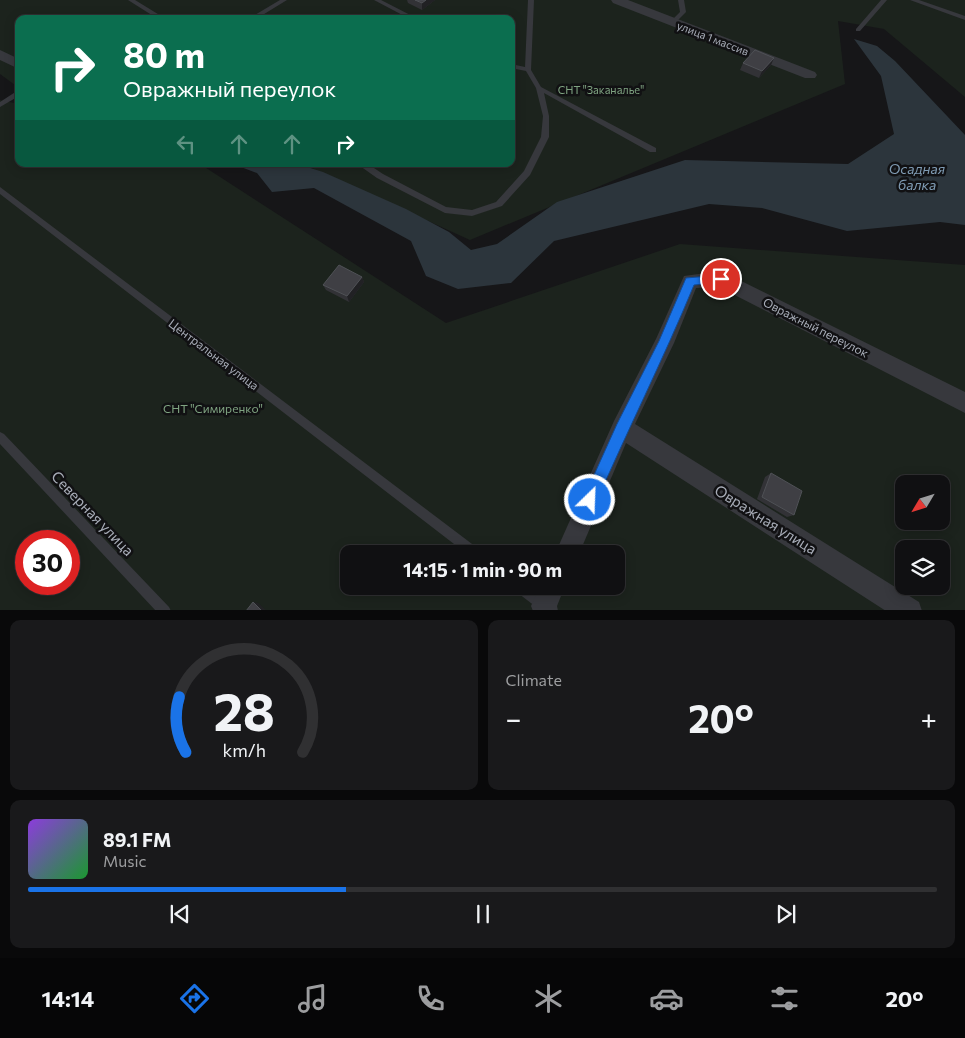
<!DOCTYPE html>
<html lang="en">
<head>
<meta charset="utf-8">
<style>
	:root { --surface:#101012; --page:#19191b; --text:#f1f3f6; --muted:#9c9d9f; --line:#303032; --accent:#1a73e8 }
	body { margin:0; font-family:Commissioner,sans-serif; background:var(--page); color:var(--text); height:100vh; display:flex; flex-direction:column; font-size:19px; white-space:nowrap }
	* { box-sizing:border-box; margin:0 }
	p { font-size:16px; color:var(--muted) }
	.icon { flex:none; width:28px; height:28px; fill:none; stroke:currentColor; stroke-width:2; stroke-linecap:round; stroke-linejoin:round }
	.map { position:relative; height:610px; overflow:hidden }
	.panel { display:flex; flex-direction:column; gap:10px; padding:10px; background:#09090a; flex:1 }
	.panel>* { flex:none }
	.banner { position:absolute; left:15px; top:15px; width:500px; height:152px; border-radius:10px; box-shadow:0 2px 12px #0003,0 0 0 1px var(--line); background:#0b6e4f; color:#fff; overflow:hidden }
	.needle { width:32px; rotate:232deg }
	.fabs { position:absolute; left:895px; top:475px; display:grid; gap:10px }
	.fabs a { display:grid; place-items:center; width:55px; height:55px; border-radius:10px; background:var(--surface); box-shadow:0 2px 12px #0003,0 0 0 1px var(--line); font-size:25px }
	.speed { position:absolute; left:15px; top:530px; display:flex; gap:10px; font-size:25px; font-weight:700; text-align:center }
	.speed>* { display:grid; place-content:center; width:65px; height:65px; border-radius:50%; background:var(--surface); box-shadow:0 2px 12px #0003,0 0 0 1px var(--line); line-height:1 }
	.speed .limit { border:8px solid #d22; background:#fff; color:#111 }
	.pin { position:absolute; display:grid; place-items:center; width:42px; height:42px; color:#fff; margin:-21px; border:2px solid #fff; border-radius:50%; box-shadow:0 1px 5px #0007 }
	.me { position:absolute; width:55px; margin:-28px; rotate:24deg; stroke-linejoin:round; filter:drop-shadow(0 0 4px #0008) }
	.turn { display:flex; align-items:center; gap:18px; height:105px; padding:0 25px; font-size:22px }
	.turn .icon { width:65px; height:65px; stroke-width:2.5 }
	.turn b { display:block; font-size:35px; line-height:42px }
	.lanes { display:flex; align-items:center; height:48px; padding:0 25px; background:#0003; justify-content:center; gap:25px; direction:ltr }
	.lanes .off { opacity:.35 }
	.big { font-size:38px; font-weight:700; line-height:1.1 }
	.panel .card { flex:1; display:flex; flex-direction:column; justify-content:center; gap:8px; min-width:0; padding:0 18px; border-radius:10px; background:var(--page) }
	.panel .dial { align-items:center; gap:0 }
	.dial svg { height:130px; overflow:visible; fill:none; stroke:var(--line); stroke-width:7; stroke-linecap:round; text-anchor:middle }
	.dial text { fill:var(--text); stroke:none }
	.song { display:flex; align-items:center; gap:15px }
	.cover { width:60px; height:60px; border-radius:8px; background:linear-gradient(135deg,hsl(270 70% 55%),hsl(130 70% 35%)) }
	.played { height:5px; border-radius:2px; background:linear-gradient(90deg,var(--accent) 35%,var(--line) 35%) }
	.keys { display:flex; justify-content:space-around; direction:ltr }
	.heat { display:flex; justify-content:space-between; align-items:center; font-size:28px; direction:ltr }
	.panel .tiles { flex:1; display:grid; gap:10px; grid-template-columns:1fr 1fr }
	.card:last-child { grid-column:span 2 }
	.trip { position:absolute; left:340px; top:545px; width:285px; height:50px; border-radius:10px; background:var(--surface); box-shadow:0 2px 12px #0003,0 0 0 1px var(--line); font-weight:700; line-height:50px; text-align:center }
	.tab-bar { display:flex; height:80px; justify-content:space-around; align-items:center; background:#060607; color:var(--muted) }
	.tab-bar .icon { width:35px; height:35px }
	.tab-bar .current { color:var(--accent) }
	.tab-bar b { font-size:22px; color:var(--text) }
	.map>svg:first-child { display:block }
</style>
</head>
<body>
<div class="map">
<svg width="965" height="611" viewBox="0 0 965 611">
	<rect width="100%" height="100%" fill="#161618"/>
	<path fill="#1c231d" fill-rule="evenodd" d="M0 0H965V97L884 29 838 21 845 84 470 240 303 164H511V19H19V88L0 74Z
		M0 100 19 104V164H200L446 323 680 244 965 265V610H0ZM904 484H941V521H904ZM26 541H69V584H26ZM904 549H941V586H904ZM349 554H616V586H349Z"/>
	<path fill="#2c353c" d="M854 39 877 46 895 61 965 135V225L940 222 847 231 762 208 709 204 554 241 511 283 458 289 426 276 411 241 314 188 272 192 257 173 233 164H298L323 172 406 209 449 232 471 250 497 244 557 202 685 160 848 164 894 134 881 76Z"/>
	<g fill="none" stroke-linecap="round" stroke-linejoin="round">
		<path fill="#37383d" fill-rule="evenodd" d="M128 0H135L166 19H158Z
			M280 0H287L256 19H248Z
			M374 0H381L418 19H410Z
			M528 0H534L531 70 541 87 656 148V152H650L544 93 549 116V137L530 175 502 206 472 216 445 213 377 178 360 166 359 164H368L383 174 446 207 472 210 496 202 524 171 541 137 543 116 536 88 526 71 511 68V64L525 67Z
			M678 0H684L686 12 675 23H671V21L680 12Z
			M881 0H887L860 31H856V29Z
			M910 0H919L965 16V20Z
			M17 91H19V96L0 107V102Z
			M0 187 480 550 481 554H467L0 194Z
			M0 432 4 434 169 607 171 611H156L0 444Z
			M512 586H528L548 602 550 606 548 610H540L514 590Z"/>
		<path fill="#37383d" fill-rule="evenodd" d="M611 0H628L815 72 817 75 815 78H805L613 3Z
			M0 50 19 59V69L0 60Z
			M721 271 965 392V413L719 287 696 288 674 343 635 424 919 602 922 611H886L626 443 579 554H555L614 421 656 339 684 276Z
			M540 586H565L557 606 558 611H533L531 606Z"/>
	</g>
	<path fill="#323236" d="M407 0H435L422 10 408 3Z
		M743 63 771 65 759 78 740 70Z
		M362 277 364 282 349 302 326 290 323 285Z
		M771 473 794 515 787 517 757 499 765 477Z"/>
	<path fill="#212124" d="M426 0H435L422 10V3Z
		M774 58 771 65 759 78 762 71Z
		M362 277 364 282 349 302 347 296Z
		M253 602 258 603 267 611H262Z"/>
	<path fill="#3f3f44" stroke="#4f5156" d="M415 0H426L422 3Z
		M755 50 774 58 762 71 743 63Z
		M339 265 362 277 347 296 323 285Z
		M771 473 802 491 794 515 762 497Z
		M253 602 262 611H246Z"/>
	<path fill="#1a73e8" stroke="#114b97" d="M721 275 727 279 725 282 694 285C663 360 627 431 595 505L590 507 585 505 583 500 585 495 617 424 659 341 686 278Z"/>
	<g text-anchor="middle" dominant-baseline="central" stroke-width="5" stroke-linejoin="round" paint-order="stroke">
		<g font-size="11" fill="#a8adb8" stroke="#111113">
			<text transform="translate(713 38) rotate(21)">улица 1 массив</text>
		</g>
		<g font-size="11" fill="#7fa381" stroke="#111113">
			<text x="601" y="89">СНТ "Заканалье"</text>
		</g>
		<g font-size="12" fill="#a8adb8" stroke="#111113">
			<text transform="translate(816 327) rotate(27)">Овражный переулок</text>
			<text transform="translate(214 354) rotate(37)">Центральная улица</text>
		</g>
		<g font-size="12" fill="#7fa381" stroke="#111113">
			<text x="213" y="408">СНТ "Симиренко"</text>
		</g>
		<g font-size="14" font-style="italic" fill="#7f9bb3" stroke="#111113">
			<text x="917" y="168">Осадная<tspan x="917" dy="16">балка</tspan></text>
		</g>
		<g font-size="15" fill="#a8adb8" stroke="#111113">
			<text transform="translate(93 513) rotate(46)">Северная улица</text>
			<text transform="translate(766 519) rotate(32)">Овражная улица</text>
		</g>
	</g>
</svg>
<div class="fabs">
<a><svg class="needle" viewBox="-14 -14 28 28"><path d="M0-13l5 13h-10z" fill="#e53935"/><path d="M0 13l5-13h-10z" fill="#9c9d9f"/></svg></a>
<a><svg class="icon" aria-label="layers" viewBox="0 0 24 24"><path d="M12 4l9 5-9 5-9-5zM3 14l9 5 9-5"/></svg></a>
</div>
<div class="speed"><div class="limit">30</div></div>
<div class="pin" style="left:721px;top:279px;background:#d93025"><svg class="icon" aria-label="arrive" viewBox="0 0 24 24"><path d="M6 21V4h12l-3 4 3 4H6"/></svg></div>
<svg class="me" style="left:590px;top:500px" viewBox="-20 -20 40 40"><circle r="17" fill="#1a73e8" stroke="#fff" stroke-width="3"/><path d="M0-11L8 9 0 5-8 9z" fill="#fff"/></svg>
<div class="trip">14:15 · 1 min · 90 m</div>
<div class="banner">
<div class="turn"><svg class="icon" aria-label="right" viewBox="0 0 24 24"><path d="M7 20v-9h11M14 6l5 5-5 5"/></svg><div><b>80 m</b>Овражный переулок</div></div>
<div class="lanes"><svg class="icon off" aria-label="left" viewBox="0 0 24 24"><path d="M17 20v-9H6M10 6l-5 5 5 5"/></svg><svg class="icon off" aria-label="ahead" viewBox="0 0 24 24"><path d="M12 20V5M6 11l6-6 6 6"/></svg><svg class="icon off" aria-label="ahead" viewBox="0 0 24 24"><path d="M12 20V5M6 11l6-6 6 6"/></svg><svg class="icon" aria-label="right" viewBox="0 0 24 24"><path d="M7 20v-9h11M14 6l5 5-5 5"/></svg></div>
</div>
</div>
<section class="panel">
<div class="tiles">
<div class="card dial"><svg viewBox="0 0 100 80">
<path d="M14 69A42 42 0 1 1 86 69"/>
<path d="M14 69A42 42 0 0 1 10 35" stroke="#1a73e8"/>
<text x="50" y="56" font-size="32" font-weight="700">28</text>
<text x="50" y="72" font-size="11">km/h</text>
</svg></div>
<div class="card"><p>Climate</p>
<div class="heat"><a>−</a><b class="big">20°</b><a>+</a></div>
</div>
<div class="card">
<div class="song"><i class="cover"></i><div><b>89.1 FM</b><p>Music</p></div></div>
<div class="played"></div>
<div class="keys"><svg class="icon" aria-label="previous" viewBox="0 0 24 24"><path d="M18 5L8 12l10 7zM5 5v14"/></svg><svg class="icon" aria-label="pause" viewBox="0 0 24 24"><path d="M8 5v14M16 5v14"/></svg><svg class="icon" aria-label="next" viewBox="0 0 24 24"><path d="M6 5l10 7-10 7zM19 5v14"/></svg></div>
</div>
</div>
</section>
<nav class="tab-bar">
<b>14:14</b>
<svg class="icon current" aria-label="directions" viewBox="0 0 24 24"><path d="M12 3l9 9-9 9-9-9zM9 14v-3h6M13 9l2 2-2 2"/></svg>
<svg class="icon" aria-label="music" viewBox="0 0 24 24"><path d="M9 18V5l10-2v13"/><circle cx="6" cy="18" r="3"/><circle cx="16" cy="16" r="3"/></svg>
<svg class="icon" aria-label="phone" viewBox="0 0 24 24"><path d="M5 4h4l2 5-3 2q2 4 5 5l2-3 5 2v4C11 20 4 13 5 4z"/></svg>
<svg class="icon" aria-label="climate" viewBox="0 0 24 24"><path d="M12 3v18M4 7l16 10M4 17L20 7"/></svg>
<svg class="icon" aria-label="car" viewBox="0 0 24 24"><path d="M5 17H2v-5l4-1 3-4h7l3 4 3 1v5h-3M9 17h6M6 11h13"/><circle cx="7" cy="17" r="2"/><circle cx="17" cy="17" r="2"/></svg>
<svg class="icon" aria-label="filters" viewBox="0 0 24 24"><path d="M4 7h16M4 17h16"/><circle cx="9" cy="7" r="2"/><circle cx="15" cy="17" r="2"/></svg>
<b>20°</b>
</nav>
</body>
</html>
